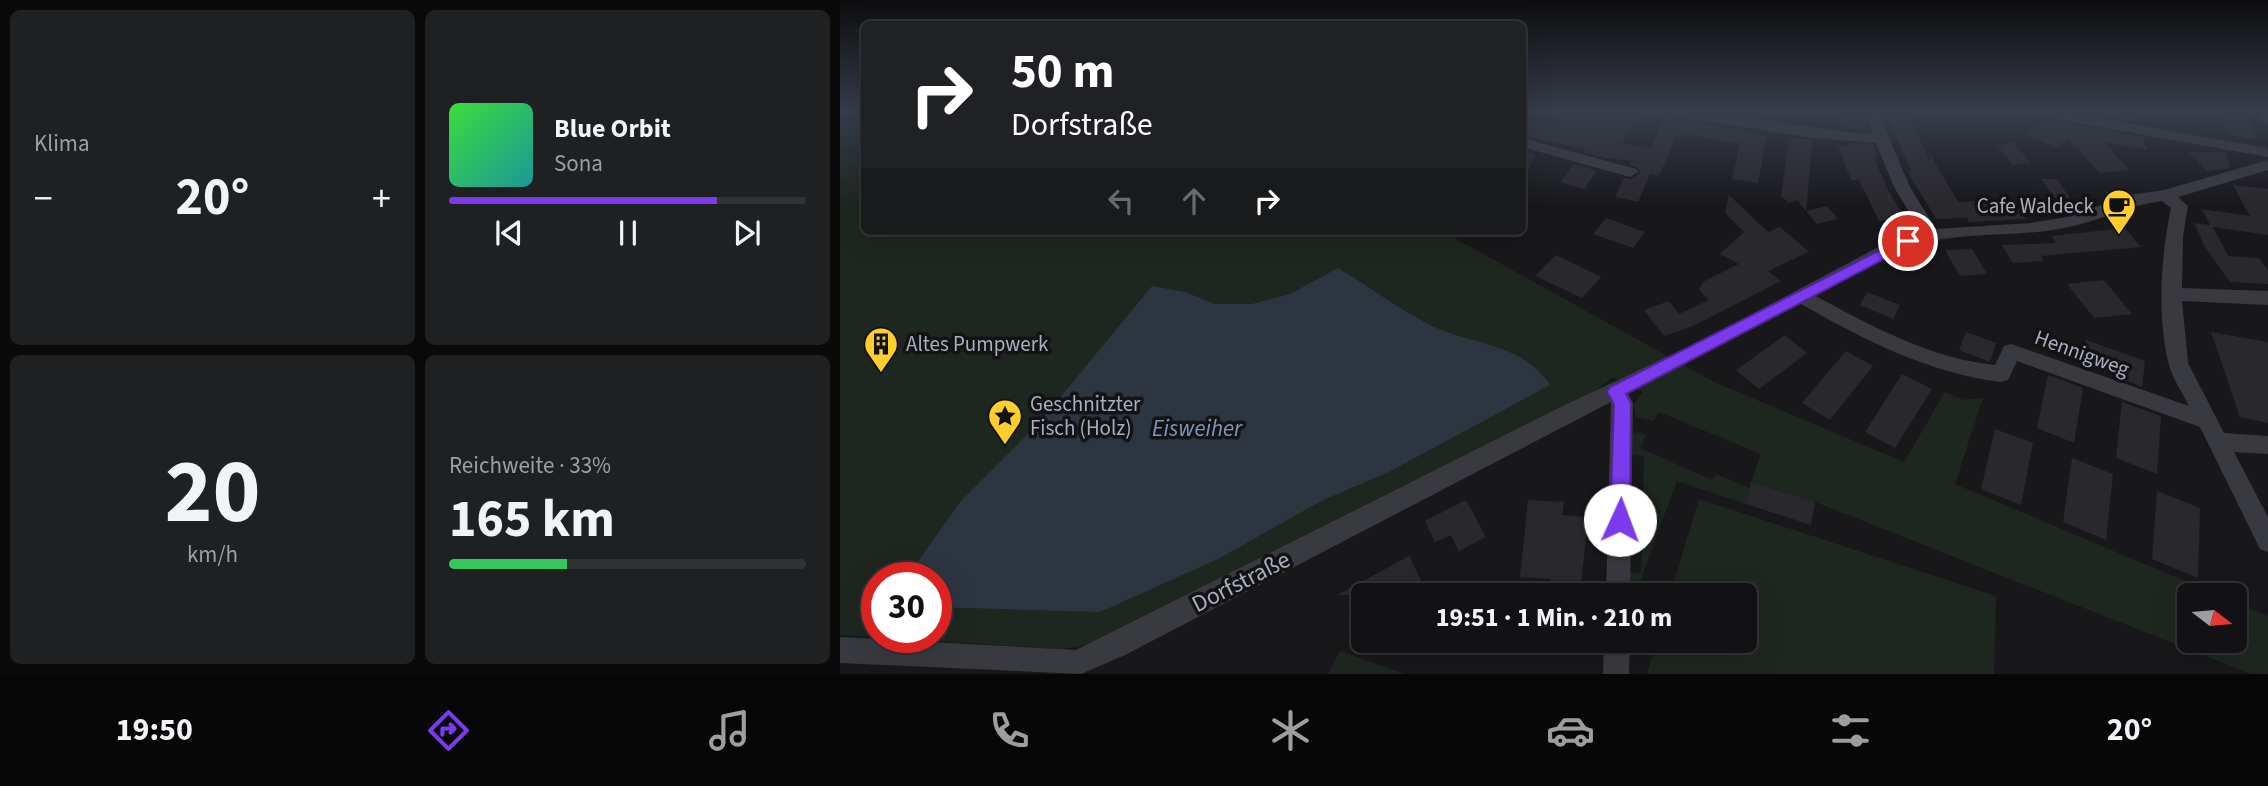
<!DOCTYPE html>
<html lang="de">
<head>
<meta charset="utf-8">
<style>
	:root { --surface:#121214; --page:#1f2022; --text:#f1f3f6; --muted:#9c9ea0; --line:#313234; --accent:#7c3aed }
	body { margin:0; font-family:"Source Sans 3",sans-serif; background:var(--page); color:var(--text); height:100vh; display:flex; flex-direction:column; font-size:26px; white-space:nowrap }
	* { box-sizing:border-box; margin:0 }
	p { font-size:23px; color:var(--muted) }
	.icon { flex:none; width:38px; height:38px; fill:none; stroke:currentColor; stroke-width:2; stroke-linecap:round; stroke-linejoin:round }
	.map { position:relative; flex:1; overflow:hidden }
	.sheet { display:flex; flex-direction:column; gap:10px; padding:10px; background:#0a0a0b; width:840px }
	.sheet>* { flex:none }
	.guide { position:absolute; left:21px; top:21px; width:665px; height:214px; border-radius:10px; box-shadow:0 7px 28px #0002,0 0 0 2px var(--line); background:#202124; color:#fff; overflow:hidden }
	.needle { width:46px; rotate:106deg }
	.tools { position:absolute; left:1337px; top:583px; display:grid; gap:14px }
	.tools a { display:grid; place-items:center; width:70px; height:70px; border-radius:10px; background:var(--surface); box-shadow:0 7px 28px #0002,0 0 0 2px var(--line); font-size:35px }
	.speed { position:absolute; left:21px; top:562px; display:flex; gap:14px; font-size:35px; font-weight:700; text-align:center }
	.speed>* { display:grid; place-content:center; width:91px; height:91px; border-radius:50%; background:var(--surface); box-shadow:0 7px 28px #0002,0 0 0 2px var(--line); line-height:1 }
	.speed .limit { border:10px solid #d22; background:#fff; color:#111 }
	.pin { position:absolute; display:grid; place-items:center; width:60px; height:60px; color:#fff; margin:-30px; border:4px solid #fff; border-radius:50%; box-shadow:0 2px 7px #0007 }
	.me { position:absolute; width:77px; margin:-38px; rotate:2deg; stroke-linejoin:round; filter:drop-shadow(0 0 5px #0008) }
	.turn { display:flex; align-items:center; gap:24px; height:147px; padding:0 35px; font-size:32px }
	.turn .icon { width:91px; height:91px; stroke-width:2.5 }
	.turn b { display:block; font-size:49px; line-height:60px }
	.lanes { display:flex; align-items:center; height:66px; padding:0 35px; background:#0003; justify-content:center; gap:35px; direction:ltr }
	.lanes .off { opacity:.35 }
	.big { font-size:52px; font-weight:700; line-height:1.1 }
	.sheet .tile { flex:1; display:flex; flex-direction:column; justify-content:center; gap:10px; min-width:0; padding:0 24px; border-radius:10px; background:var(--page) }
	.sheet .dial { align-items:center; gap:0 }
	.dial b { font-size:91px; line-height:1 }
	.song { display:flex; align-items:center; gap:21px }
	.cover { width:84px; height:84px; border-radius:10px; background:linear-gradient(135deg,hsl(120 70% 55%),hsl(180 70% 35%)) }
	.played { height:7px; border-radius:4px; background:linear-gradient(90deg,var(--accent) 75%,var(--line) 75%) }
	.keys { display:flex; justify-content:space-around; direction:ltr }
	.heat { display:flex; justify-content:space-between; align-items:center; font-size:38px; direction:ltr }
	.charge { height:10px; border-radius:5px; background:linear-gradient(90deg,#34c759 33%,var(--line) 0) }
	.sheet .tiles { flex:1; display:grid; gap:10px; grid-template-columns:repeat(2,1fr) }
	.trip { position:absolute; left:511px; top:583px; width:406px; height:70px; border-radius:10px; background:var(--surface); box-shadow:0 7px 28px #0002,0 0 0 2px var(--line); font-weight:700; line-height:70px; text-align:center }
	.tabs { display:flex; height:112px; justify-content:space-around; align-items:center; background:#070708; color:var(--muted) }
	.tabs .icon { width:49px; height:49px }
	.tabs .selected { color:var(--accent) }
	.tabs b { font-size:32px; color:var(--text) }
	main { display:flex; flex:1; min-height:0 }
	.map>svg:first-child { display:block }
</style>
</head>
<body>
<main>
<section class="sheet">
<div class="tiles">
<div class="tile"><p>Klima</p>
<div class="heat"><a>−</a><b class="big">20°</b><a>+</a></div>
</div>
<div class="tile">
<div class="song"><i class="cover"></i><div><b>Blue Orbit</b><p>Sona</p></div></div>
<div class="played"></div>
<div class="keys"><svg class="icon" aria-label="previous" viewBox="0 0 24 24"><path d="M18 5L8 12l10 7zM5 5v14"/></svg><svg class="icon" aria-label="pause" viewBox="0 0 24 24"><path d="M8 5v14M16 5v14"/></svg><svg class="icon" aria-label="next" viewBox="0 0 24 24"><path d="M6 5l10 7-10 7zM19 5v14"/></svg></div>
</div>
<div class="tile dial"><b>20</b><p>km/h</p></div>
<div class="tile"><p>Reichweite · 33%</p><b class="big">165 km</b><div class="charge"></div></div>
</div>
</section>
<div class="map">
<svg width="1428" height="674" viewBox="0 0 1428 674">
	<rect width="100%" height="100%" fill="#18181b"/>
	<path fill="#1e2620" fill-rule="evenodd" d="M0 112H24V231H602L872 381 1064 462 1105 392 1124 400 1143 398 1115 484 1378 595H1349V640H1395V602L1428 616V674H1411L975 502 911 482 921 454 819 412 813 421 797 417C791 405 795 401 803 392L773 377 747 397 247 645 222 649 0 635ZM37 578H96V637H37Z
		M799 432 806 435 800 448 872 480 876 474 909 488 906 504 837 481 795 595H783V571L801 573 804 456 788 454 792 433Z
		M859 499 1156 596 1154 674H807L817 641 905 640V595H830Z
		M500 651 565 674H488Z"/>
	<path fill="#2d3640" d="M498 268C528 286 556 307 586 323 627 345 683 342 710 385L547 473 483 500 378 559 260 612 96 607V578L67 577 120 502 199 423 312 286 345 292 375 304H412L450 294Z"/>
	<path fill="#29282c" d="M731 112H802L782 143 811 149 826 112 836 119 927 135 918 183 892 179 900 144 845 134 844 138 836 137 819 176 810 174 798 202 775 197 784 178 791 179 801 173 798 168 790 165 792 161 766 158 743 152 746 149 682 136V120L721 126Z
		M996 112H1020L1027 131 1002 128Z
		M1237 112H1291L1295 122Z
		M1377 112 1407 116 1418 139 1388 135Z
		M1046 115H1069L1090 162V154L1118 202 1172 199 1186 219 1129 222 1127 218 1096 219 1067 171H1071Z
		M1208 120 1302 137 1308 150 1264 142 1290 170 1259 173 1229 139 1216 148 1186 134Z
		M949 137 970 140 972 145 966 211 957 200 949 203 941 196Z
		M1173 142 1191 163 1173 165 1157 146Z
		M1007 143 1033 145 1037 158H1034L1049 192 1066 219 1039 221 1019 180H1011L998 146H1008Z
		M682 150 696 154 682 183Z
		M1349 152H1386L1390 168 1367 171Z
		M734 164 757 171 744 189 720 182Z
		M1201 179H1217L1230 198H1215Z
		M1393 185 1428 189V235L1373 227 1388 256 1419 258 1428 270V284L1390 282 1365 247 1354 223 1370 225 1362 209 1410 216Z
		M889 195 928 232 940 227 969 252 928 271 941 281 853 326 824 336 804 310 829 301 839 314 869 300 859 290 863 282 899 264 880 254 904 232 885 213Z
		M987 206 998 219 977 224 966 211Z
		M766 218 805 232 793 248 753 234Z
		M1285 228 1301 247 1201 256 1204 261 1173 263 1162 245 1216 243 1211 236Z
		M1132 249 1147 274 1120 276 1105 250Z
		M716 255 761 277 742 298 695 276Z
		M1264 280 1292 314 1254 318 1227 284Z
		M1027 292 1060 305 1053 319 1020 305Z
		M1126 332 1156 343 1150 362 1119 350Z
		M1371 332 1428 342V423L1400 417Z
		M945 335 967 353 919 389 896 370Z
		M1246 340 1305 361 1302 387 1242 362Z
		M1006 351 1033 366 990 420 962 403Z
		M1062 374 1092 389 1055 448 1025 432Z
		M1208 375 1243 388 1234 443 1197 428Z
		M1282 402 1321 416 1317 474 1276 458Z
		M1155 429 1193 443 1181 505 1141 489Z
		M1232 458 1273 474 1266 540 1223 522Z
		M911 482 975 502 971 525 906 504Z
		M1317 491 1360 508 1358 578 1312 559Z
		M626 500 646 537 619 551 611 535 595 542 585 521Z
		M688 500 724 502 722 515 748 517 740 595 707 593 711 579 680 577Z
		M569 556 586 590 577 595H523V623L510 595H497Z"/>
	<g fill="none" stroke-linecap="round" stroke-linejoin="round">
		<path fill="#393940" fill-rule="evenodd" d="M829 112C897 112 965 129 1033 134L1024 112H1038L1070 187 1096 229 1191 223 1227 217 1290 195 1324 190 1428 160V170L1338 197 1348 206 1343 236 1342 288 1428 291V305L1342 301 1348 363 1384 433 1428 436V454L1394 452 1428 517V552L1420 549 1360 427 1177 361 1168 380 1161 382C1091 374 1022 339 961 304L788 393 793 403 790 595H766L771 402 285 655 241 674 0 663V637L236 650 723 406 875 334 1042 245 1081 232 1054 187 1036 143 973 138 836 116ZM1322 201 1331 208C1321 255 1317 314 1328 361 1331 376 1342 392 1349 406L1171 344 1164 346 1155 365C1093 359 1030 326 976 296 1013 276 1050 249 1092 241 1133 232 1180 237 1224 228 1258 222 1288 205 1322 201Z
			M1192 112H1223L1427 148 1428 157 1199 116Z
			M1417 112H1428V124L1423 123Z
			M682 138 796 169 798 172 790 177 682 147Z
			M764 640H790L789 674H763Z"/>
	</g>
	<linearGradient id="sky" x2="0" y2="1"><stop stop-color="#0d0d0f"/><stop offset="0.54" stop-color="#373d4a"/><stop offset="1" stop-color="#373d4a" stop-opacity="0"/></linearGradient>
	<rect width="1428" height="206" fill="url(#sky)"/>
	<path fill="#7c3aed" stroke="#51269a" stroke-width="2" d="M1068 236 1073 237V244L786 394 791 403 790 520 787 526 780 528 773 526 770 520 774 404 767 392 770 387Z"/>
	<defs>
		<g id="cafe-pin" transform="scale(1.75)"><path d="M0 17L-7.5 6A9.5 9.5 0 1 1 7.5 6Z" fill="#ffcd2c" stroke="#131316"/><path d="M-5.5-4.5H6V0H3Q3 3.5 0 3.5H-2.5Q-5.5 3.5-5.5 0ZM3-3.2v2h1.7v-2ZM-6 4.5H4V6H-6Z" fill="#111"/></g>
		<g id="building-pin" transform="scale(1.75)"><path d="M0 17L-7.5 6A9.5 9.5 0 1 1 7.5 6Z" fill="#ffcd2c" stroke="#131316"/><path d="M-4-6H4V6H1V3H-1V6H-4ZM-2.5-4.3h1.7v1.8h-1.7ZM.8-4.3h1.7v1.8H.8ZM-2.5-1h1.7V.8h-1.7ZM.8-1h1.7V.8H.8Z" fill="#111"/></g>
		<g id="sight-pin" transform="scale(1.75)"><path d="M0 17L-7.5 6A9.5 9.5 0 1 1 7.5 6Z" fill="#ffcd2c" stroke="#131316"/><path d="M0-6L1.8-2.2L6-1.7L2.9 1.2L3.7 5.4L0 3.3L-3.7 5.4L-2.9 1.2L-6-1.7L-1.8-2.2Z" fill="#111"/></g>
	</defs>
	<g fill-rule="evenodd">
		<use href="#cafe-pin" x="1279" y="206"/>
		<use href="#building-pin" x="41" y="344"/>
		<use href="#sight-pin" x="165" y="416"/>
	</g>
	<g text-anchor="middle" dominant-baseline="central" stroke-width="7" stroke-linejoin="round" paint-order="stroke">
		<g font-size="21" fill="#a9adbc" stroke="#131316" text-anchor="start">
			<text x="1254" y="206" text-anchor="end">Cafe Waldeck</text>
			<text x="66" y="344">Altes Pumpwerk</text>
			<text x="190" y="404">Geschnitzter<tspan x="190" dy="24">Fisch (Holz)</tspan></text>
		</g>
		<g font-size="21" fill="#a9adbc" stroke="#131316">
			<text transform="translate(1242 353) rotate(20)">Hennigweg</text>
		</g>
		<g font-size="23" font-style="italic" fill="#7d98ba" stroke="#131316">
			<text x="357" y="428">Eisweiher</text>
		</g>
		<g font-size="24" fill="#a9adbc" stroke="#131316">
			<text transform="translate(401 582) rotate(-27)">Dorfstraße</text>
		</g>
	</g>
</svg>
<div class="tools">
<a><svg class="needle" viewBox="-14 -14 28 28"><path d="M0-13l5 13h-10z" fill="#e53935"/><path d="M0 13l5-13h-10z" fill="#9c9ea0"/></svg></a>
</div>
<div class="speed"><div class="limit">30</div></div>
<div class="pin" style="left:1068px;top:241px;background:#d93025"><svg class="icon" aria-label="arrive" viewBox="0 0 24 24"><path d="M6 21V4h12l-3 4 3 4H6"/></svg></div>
<svg class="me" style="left:780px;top:520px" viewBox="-20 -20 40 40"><circle r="19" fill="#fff"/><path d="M0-13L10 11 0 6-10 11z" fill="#7c3aed"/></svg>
<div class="trip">19:51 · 1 Min. · 210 m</div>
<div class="guide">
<div class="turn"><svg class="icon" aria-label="right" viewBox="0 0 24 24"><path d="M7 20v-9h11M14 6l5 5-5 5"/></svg><div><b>50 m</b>Dorfstraße</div></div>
<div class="lanes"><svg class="icon off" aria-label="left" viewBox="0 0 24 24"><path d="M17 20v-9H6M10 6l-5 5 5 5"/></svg><svg class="icon off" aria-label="ahead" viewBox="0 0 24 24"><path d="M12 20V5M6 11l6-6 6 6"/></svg><svg class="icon" aria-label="right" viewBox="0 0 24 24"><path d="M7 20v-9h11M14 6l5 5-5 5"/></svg></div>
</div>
</div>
</main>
<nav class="tabs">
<b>19:50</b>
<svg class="icon selected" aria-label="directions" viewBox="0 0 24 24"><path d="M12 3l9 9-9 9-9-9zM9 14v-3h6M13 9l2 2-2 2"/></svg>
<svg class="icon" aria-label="music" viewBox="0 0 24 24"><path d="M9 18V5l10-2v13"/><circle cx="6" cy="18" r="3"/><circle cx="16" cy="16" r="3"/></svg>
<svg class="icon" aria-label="phone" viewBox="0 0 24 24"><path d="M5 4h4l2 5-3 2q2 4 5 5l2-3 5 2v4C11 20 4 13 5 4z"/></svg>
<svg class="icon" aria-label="climate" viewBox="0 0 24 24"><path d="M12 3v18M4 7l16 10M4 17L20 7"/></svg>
<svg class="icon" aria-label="car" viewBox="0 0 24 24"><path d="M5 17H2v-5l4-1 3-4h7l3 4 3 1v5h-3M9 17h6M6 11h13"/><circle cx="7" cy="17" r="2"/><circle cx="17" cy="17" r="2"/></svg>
<svg class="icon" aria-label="filters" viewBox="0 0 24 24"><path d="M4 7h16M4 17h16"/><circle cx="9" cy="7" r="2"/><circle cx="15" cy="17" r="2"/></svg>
<b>20°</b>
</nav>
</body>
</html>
